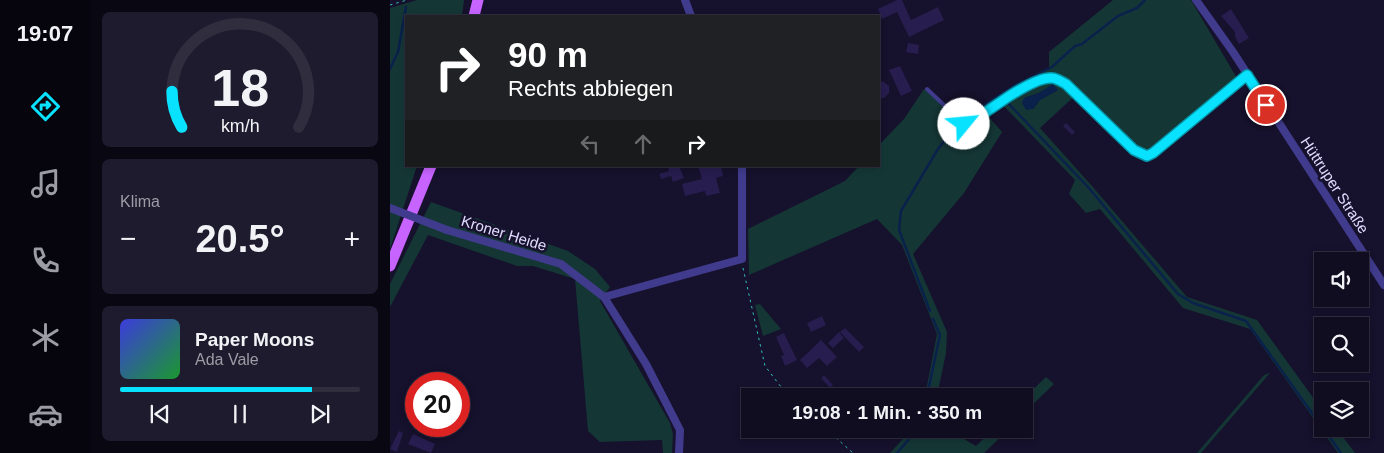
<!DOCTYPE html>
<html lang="de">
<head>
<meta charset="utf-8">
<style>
	:root { --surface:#100d21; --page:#1e1b2e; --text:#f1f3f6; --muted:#9c9ca5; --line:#302d3f; --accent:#08e2ff }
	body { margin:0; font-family:Arial,sans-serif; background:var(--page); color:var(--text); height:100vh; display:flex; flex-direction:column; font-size:19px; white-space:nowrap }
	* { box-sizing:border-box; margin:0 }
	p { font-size:16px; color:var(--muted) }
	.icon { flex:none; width:28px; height:28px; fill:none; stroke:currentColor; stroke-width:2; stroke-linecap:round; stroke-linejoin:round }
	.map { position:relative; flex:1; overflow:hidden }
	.details { display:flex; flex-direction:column; gap:12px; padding:12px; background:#090712; width:300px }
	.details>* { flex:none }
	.top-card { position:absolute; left:15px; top:15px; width:475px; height:152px; border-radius:0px; box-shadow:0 2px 8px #0003,0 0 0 1px var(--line); background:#202124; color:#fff; overflow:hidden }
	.tools { position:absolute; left:924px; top:252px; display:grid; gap:10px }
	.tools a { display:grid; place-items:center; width:55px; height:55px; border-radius:0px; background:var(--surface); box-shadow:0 2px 8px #0003,0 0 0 1px var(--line); font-size:25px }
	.speed { position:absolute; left:15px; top:372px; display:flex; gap:10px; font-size:25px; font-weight:700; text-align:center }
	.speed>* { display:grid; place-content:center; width:65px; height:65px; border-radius:50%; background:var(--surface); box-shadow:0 2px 8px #0003,0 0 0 1px var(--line); line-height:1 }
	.speed .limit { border:8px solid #d22; background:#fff; color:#111 }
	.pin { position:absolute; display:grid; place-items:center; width:42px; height:42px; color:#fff; margin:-21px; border:2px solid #fff; border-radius:50%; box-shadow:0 1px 5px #0007 }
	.me { position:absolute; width:55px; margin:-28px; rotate:62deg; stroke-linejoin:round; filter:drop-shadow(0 0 4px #0008) }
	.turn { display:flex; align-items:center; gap:18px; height:105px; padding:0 20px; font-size:22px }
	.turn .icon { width:65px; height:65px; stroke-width:2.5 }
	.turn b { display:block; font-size:35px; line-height:42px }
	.lanes { display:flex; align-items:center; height:48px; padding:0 20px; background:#0003; justify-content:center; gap:25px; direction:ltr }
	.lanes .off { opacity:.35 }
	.big { font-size:38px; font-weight:700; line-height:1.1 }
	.details .tile { flex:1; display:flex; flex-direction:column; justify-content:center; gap:8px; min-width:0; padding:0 18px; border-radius:8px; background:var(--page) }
	.details .dial { align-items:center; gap:0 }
	.dial svg { height:130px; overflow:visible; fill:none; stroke:var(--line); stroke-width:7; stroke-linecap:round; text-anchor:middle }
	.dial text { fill:var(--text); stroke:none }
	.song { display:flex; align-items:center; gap:15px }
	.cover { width:60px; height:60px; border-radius:8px; background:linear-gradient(135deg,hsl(240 70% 55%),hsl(130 70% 35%)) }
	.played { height:5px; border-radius:2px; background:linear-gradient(90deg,var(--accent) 80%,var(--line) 80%) }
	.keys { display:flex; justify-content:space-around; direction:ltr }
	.heat { display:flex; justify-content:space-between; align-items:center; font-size:28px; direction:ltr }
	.trip { position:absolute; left:351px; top:388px; width:292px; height:50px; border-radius:0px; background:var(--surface); box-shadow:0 2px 8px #0003,0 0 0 1px var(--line); font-weight:700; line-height:50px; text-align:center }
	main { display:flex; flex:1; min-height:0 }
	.dock { display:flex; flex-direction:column; width:90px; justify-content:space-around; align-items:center; background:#06050d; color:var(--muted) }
	.dock .icon { width:35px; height:35px }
	.dock .on { color:var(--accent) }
	.dock b { font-size:22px; color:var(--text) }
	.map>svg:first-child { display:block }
</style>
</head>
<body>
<main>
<nav class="dock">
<b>19:07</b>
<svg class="icon on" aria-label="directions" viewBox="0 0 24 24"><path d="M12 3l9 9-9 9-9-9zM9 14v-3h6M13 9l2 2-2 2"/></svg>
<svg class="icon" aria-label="music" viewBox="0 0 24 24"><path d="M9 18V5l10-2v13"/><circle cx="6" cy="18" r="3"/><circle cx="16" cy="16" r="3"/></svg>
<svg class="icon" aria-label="phone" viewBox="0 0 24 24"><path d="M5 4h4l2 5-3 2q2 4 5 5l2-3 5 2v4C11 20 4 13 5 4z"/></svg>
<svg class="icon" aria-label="climate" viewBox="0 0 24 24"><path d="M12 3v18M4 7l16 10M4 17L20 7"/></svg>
<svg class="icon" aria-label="car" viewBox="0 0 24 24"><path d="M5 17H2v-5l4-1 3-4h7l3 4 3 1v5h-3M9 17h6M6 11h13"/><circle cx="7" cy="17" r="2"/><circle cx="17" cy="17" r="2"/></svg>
</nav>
<section class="details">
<div class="tile dial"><svg viewBox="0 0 100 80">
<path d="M14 69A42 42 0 1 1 86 69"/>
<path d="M14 69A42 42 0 0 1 8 47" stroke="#08e2ff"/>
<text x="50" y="56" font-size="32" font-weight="700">18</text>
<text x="50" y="72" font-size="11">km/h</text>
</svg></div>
<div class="tile"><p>Klima</p>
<div class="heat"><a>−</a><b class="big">20.5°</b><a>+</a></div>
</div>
<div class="tile">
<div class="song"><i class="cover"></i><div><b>Paper Moons</b><p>Ada Vale</p></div></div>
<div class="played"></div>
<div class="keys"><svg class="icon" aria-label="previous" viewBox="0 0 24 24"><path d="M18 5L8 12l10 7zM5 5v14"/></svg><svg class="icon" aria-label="pause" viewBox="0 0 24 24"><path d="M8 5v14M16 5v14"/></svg><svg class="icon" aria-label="next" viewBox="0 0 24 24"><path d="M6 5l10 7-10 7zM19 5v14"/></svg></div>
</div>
</section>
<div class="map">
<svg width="994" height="453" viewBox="0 0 994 453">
	<rect width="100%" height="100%" fill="#16112c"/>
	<path fill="#143736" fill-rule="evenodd" d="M27 0H74L72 16H16V166H27L0 249V8Z
		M723 0H801L848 80 757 158 689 92 650 128 702 186 797 297 867 320 932 410V429H947L965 453H948L860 329 793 308 710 209 696 213 679 194 685 180 611 103 659 68V52ZM662 85 668 90 650 100 643 109 634 98 649 93Z
		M534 89 572 114 592 109 612 132 574 193 523 254 557 332 556 353 547 396H535L547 334 512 245 487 219 359 275 358 229 455 181 469 166H489V145L514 119Z
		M41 202 178 251 205 269 220 287 210 301 280 423 283 434 282 453H273L272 440 210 442 198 431 185 279 143 266H127L38 235 0 307V284Z
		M370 304 391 329 373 336 365 305Z
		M880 373 811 453H807L874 375Z
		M656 377 664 384 635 412V397Z
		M522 429H557L586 446 604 429H619L594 453H500Z"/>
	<path fill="#0a214c" d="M663 84 668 90 650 100 643 109 636 110 632 103 634 98 649 93Z"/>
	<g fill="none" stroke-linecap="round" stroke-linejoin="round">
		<path stroke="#0a214c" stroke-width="2.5" d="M0 69 8 52 16 7
			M617 102 698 187 788 294 803 303 856 321 932 427
			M574 118 627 84 662 67 685 46 692 44 728 16 747 8 755 0
			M540 311 509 230 511 211 548 149 568 123
			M537 396 550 335 543 319
			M934 429 951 453
			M507 453 528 429"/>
	</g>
	<path fill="#271d4e" d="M507 0H512L521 20 548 7 554 20 519 37 507 12 492 19 488 9Z
		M841 9 859 38 849 44 845 37V32L831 16Z
		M518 43 529 45 528 54 516 52Z
		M510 66 522 91 511 96 499 70Z
		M489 81 494 82 499 86V93L494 98H489Z
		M676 123 685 132 682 135 673 126Z
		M278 166H289L294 178 283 182 281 176 271 179 269 174 279 171Z
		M308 166H331L333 176 326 178 330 193 316 196 315 191 295 196 292 184 312 179Z
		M432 316 436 325 421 332 417 323Z
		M455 328 474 347 469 352 450 332Z
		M449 332 454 338 443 348 438 343Z
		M394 333 407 360 395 366 391 356 394 355 386 337Z
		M431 340 447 357 437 366 429 358 417 368 410 360Z
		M434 375 443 385 440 388 431 378Z
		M9 431 13 433 7 452 0 449Z
		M23 434 45 444 41 453 18 444Z"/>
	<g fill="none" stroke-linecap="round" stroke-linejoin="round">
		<path stroke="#2fc1ba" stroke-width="1" stroke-dasharray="2.5 4" stroke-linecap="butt" d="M0 5 17 0
			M353 268 375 366 398 396
			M436 429 463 453"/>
		<path stroke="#403b8c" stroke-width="4" d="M537 89 574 124 579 125C594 113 643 76 662 78 666 78 672 82 676 84L744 150 757 156 763 153 857 75"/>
		<path stroke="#403b8c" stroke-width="8" d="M295 0 301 16
			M806 0 843 52 994 285
			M57 230 171 264 214 297
			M289 453 290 430 256 364 214 297 352 259V166"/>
		<path stroke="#c763ff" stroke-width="11" d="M84 16 88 0
			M0 266 41 166"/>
		<path stroke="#403b8c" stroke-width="8" d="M0 208 57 230"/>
	</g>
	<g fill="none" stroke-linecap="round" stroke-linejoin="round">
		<g stroke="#0593a6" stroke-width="12">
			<path id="route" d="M574 124 579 125C594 113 643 76 662 78 666 78 672 82 676 84L744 150 757 156 763 153 857 75 876 105"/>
		</g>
		<use href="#route" stroke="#08e2ff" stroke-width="9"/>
	</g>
	<g text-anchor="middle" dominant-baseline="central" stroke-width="5" stroke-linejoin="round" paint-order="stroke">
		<g font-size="15" fill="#e1dcff" stroke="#16112c">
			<text transform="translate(945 185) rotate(57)">Hüttruper Straße</text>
			<text transform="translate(114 233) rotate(17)">Kroner Heide</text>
		</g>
	</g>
</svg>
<div class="tools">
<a><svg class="icon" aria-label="sound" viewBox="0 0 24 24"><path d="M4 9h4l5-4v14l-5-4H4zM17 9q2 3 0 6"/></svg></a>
<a><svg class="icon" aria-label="search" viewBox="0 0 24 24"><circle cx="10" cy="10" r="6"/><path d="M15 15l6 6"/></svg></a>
<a><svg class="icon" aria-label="layers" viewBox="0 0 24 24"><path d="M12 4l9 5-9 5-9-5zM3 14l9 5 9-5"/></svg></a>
</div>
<div class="speed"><div class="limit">20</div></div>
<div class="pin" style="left:876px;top:105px;background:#d93025"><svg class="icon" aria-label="arrive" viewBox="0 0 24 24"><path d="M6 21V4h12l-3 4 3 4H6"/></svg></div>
<svg class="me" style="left:574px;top:124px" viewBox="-20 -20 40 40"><circle r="19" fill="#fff"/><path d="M0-13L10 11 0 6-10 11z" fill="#08e2ff"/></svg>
<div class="trip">19:08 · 1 Min. · 350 m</div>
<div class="top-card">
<div class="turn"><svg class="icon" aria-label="right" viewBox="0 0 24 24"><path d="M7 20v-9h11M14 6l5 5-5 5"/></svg><div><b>90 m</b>Rechts abbiegen</div></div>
<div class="lanes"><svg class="icon off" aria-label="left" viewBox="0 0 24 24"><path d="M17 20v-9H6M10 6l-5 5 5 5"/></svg><svg class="icon off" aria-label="ahead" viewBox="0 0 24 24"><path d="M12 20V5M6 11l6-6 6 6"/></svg><svg class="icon" aria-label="right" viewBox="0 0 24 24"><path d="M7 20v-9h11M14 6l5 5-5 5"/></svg></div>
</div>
</div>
</main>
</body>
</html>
